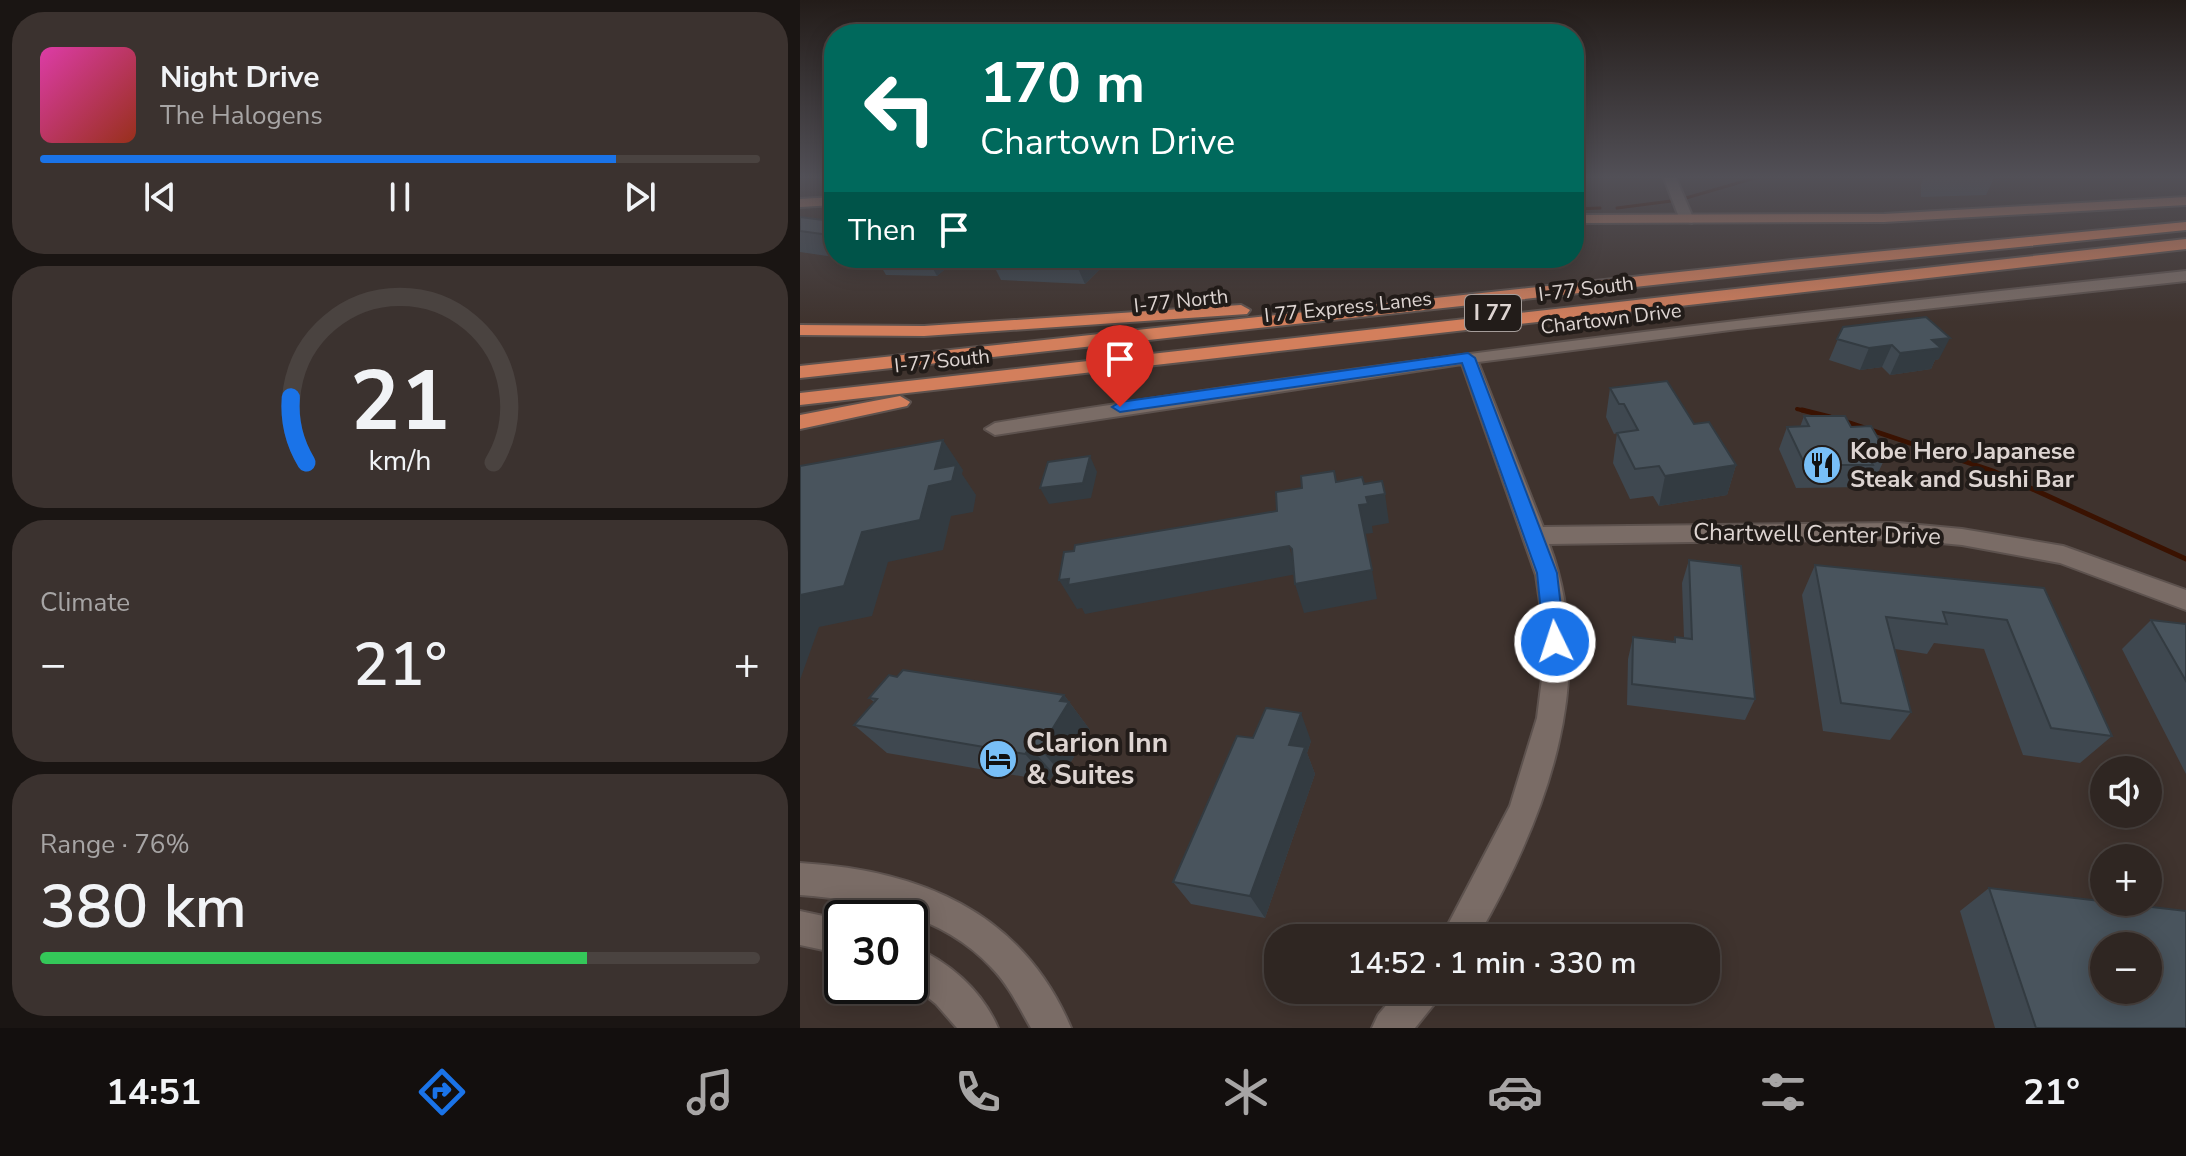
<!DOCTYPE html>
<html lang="en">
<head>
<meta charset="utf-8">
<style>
	:root { --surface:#2f2622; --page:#3b322f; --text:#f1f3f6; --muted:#a7a5a5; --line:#4a4340; --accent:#1a73e8 }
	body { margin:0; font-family:"Nunito Sans",sans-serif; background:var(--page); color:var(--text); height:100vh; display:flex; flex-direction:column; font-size:30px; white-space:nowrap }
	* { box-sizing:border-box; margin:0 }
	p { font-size:26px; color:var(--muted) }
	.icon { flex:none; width:44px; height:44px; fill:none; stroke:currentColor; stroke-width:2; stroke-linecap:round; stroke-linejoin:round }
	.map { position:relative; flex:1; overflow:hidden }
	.sheet { display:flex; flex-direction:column; gap:12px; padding:12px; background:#1a1513; width:800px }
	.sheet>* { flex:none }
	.guide { position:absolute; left:24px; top:24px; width:760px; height:244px; border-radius:32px; box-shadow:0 4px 20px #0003,0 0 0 2px var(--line); background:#00695c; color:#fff; overflow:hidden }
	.tools { position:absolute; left:1290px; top:756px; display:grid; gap:16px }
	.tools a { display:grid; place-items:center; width:72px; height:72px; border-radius:50%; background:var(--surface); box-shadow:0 4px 20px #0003,0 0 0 2px var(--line); font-size:40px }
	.speed { position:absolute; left:24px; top:900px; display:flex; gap:16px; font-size:40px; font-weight:700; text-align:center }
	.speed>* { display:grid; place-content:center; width:104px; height:104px; border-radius:50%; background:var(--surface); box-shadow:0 4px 20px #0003,0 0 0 2px var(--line); line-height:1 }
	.speed .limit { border:4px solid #111; border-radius:12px; background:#fff; color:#111 }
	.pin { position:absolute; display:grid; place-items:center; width:68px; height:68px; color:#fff; margin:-82px -34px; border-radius:50% 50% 50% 0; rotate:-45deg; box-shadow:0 0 8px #0007 }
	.pin .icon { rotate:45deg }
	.me { position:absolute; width:88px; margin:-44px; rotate:356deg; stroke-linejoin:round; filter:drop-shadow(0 0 6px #0008) }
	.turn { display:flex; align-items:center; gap:28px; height:168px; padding:0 24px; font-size:36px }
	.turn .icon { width:104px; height:104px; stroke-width:2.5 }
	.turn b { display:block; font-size:56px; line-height:68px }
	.then { display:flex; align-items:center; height:76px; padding:0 24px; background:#0003; gap:16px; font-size:30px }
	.big { font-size:60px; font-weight:600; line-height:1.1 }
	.sheet .tile { flex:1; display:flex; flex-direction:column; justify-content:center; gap:12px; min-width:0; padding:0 28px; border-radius:32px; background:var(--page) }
	.sheet .dial { align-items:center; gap:0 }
	.dial svg { height:208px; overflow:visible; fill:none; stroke:var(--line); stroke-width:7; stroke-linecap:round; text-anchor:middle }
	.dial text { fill:var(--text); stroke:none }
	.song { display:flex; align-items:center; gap:24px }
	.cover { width:96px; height:96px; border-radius:12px; background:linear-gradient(135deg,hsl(320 70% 55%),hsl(10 70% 35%)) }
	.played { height:8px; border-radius:4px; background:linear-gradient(90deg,var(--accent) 80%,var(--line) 80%) }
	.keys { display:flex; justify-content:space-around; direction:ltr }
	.heat { display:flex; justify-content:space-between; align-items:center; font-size:44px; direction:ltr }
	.charge { height:12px; border-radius:6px; background:linear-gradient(90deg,#34c759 76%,var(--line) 0) }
	.trip { position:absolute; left:464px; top:924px; width:456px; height:80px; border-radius:32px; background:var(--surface); box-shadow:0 4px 20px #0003,0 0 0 2px var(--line); font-weight:600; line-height:80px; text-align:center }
	.menu { display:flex; height:128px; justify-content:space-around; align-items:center; background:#130f0e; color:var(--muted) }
	.menu .icon { width:56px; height:56px }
	.menu .active { color:var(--accent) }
	.menu b { font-size:36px; color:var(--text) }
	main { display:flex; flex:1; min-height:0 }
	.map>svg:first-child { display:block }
</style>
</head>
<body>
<main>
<section class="sheet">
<div class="tile">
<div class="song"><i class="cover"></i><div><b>Night Drive</b><p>The Halogens</p></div></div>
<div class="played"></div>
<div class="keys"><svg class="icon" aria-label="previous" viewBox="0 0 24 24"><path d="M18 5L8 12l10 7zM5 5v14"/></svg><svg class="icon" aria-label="pause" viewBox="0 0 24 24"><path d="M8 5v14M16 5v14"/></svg><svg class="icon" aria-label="next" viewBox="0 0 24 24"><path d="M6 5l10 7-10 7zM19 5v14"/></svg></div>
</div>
<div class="tile dial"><svg viewBox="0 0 100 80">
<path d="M14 69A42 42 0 1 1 86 69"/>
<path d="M14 69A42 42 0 0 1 8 44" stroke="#1a73e8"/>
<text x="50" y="56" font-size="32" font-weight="700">21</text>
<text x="50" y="72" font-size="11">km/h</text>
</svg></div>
<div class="tile"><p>Climate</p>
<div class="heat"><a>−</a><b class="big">21°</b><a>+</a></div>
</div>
<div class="tile"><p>Range · 76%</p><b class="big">380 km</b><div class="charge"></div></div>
</section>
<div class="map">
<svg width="1386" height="1028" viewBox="0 0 1386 1028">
	<rect width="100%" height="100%" fill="#3f332e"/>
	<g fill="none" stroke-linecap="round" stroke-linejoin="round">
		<path stroke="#3a1201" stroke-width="3" d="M817 208 879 200 955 178
			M774 209 800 208"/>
		<path stroke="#3a1201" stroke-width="4" d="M997 409 1010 412"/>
		<path stroke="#3a1201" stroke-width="5" d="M1002 410 1030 417
			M1044 421 1193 471 1386 559"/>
		<g stroke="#5d524e" stroke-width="4">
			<path id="minor" d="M864 178H876L894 220 892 223 880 220Z
				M1386 271V281L938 329 678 362 743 527 1098 523 1162 529 1263 546 1386 590V610L1260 563 1162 545 1098 539 749 544C800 680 745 819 677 938H641L710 806 737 718 743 671V623L736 575 662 364 195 435 185 429 195 423C590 359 988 313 1386 271Z
				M0 863C119 870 222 911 271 1028H231C219 1007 208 984 191 967 143 915 68 900 0 895Z
				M0 911 42 920V954L0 945Z
				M110 945C148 961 182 990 198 1028H157L136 1004 110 983Z
				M599 990H640L635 1003 615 1028H572L578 1015Z"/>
		</g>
		<g stroke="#5d524e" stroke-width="4">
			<path id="major" d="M34 197V205L0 207V199Z
				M1386 197V205L1084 222 774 223V215L1084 214Z"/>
		</g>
		<g stroke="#5d524e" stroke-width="4">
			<path id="highway" d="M1386 222V230L991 270 0 378V366L991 260Z
				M1386 239V249L0 405V393Z
				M441 305 450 310 447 314 124 336 0 335V325L124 326Z
				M100 396 110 402 107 406 0 429V415Z"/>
		</g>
		<use href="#minor" fill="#7a6c66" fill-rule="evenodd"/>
		<use href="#major" fill="#af7760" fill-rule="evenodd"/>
		<use href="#highway" fill="#d37f5c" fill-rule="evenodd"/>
	</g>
	<path fill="#3f4850" d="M1123 178H1194L1186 195 1121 197V184Z
		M34 215V257L0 252V217L23 220Z
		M76 258H158L137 276 86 275Z
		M193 258H300L303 266 285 284 201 280 191 260Z
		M369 258H473L467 269 371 265Z
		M1043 327 1139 359 1135 360 1131 369 1090 375 1082 367 1060 370 1029 360Z
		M810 388 894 424 936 465 927 495 859 506 853 496 830 499 813 463 817 433 814 434 806 417Z
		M1004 416 1051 427 1087 454 1076 477H1067L1062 487 996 488 979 449 987 427H1000Z
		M889 560 955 699 945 720 827 705 828 659 833 637 873 642 875 637 884 638 882 583Z
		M1015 565 1244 588 1312 736 1280 763 1223 755 1184 649 1134 643 1127 654 1095 649 1111 712 1090 740 1023 731 1002 595Z
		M1351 620 1386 624V774L1322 649Z
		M264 695 290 730 263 775 254 774 249 781 87 753 54 725 74 702 69 698Z
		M453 738 511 741 507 753 515 774 465 918 391 904 373 882Z
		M1189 888 1386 1028H1195L1160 911Z"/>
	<path fill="#333b41" d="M34 232V243L29 235Z
		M127 258H158L137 276Z
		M283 258H300L303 266 285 284 276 264Z
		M465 258H473L467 269Z
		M1150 338 1139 359 1135 360 1131 369 1090 375 1100 353 1132 340Z
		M1092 345 1082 367 1060 370 1069 348Z
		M143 440 163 470 162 474 176 495 173 512 151 516 143 550 88 562 72 616 19 627 0 680V595L62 532 129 486Z
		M290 456 297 472 291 498 249 504 240 488Z
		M936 465 927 495 859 506 865 476Z
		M585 494 589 523 572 526 573 533 564 534 559 505 566 497Z
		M489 546 497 574 285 614 282 608 277 609 259 580Z
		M572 570 577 599 504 613 495 584Z
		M264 695 290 730 263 775 240 749 260 701Z
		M501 713 511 741 507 753 515 774 465 918 450 896 489 745Z
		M230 747 254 774 249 781 225 754Z"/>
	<path fill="#49545d" stroke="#333b41" stroke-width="2" fill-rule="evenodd" d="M34 215V232L29 235 0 231V217L23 220Z
		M193 258H283L276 264 191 260Z
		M1126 317 1150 338 1132 340 1141 348 1100 353 1092 345 1069 348 1037 339 1043 327Z
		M867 381 894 424 909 422 936 465 865 476 859 466 835 469 817 433 838 430 824 404H819L810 388Z
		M1004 416H1045L1051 427 1071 426 1087 454H1067L1073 465H1005L987 427 1009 426Z
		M143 440 135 469 156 465 152 481 129 486 120 520 62 532 44 586 0 595V466Z
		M290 456 283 483 240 488 248 462Z
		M534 471 536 482 562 477 564 484 582 481 585 494 566 497 568 504 559 505 572 570 495 584 492 549 489 546 268 585 269 579 259 580 264 552 274 551 275 545 477 511 476 492 502 488 501 476Z
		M889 560 941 566 955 699 832 684 833 637 875 642V637L892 639Z
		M1015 565 1244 588 1312 736 1251 728 1207 620 1143 612 1147 624 1086 617 1111 712 1041 703Z
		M1351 620 1386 624V681Z
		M103 670 264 695 260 701 269 702 240 749 230 747 225 754 54 725 77 699 69 698 89 675 97 677Z
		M466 708 501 713 489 745 505 747 450 896 373 882 437 736 453 738Z
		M1189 888 1386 911V1028H1236ZM1304 946H1348V990H1304Z"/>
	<linearGradient id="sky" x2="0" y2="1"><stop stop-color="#231c19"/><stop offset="0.55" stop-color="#525057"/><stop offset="1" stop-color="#525057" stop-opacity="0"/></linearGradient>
	<rect width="1386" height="322" fill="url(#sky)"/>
	<path fill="#1a73e8" stroke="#114b97" stroke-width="2" d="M668 353 675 358 757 573 765 642 762 649 755 651 747 649 744 642 737 573 662 363 320 412 312 407 320 402Z"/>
	<defs>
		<g id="restaurant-disc" transform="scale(2)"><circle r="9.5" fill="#78bff7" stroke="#221c19"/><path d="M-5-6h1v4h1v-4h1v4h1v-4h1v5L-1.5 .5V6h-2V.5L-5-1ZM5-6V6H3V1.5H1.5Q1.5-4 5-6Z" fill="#111"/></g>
		<g id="hotel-disc" transform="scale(2)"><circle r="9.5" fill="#78bff7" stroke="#221c19"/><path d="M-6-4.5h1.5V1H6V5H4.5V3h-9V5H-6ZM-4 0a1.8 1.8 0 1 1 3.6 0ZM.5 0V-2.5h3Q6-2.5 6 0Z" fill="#111"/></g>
	</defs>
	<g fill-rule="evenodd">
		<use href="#restaurant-disc" x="1022" y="465"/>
		<use href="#hotel-disc" x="198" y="759"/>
	</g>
	<g text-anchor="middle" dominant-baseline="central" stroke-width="8" stroke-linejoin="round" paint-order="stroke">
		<g font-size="20" fill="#ddd4d1" stroke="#221c19">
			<text transform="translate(786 289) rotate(-7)">I-77 South</text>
			<text transform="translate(381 301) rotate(-6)">I-77 North</text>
			<text transform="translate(548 307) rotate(-6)">I 77 Express Lanes</text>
			<text transform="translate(811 319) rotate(-7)">Chartown Drive</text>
			<text transform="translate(142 361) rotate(-6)">I-77 South</text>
		</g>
		<rect fill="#221c19" stroke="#a59d9a" stroke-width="2" x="665" y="295" width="56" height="36" rx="6"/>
		<g font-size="22" font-weight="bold" fill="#ddd4d1">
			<text x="693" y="313">I 77</text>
		</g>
		<g font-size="24" font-weight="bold" fill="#ddd4d1" stroke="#221c19" text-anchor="start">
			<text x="1050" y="451">Kobe Hero Japanese<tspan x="1050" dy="28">Steak and Sushi Bar</tspan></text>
		</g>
		<g font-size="24" fill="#ddd4d1" stroke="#221c19">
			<text transform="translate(1017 534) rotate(1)">Chartwell Center Drive</text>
		</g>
		<g font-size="28" font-weight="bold" fill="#ddd4d1" stroke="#221c19" text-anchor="start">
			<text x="226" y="743">Clarion Inn<tspan x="226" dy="32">&amp; Suites</tspan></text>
		</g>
	</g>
</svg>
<div class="tools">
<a><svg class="icon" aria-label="sound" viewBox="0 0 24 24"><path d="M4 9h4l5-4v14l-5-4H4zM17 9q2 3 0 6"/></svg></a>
<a>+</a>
<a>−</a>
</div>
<div class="speed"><div class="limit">30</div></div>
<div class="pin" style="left:320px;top:407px;background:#d93025"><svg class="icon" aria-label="arrive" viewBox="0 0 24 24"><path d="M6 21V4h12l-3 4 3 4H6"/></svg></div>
<svg class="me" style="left:755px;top:642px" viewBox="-20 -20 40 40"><circle r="17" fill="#1a73e8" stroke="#fff" stroke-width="3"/><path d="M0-11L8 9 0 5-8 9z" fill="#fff"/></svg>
<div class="trip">14:52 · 1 min · 330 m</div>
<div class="guide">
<div class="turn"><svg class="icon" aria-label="left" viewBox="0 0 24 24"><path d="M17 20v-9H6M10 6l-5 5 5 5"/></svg><div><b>170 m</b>Chartown Drive</div></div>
<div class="then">Then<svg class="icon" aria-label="arrive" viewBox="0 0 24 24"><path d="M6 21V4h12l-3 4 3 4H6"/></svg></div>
</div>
</div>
</main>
<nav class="menu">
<b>14:51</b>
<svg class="icon active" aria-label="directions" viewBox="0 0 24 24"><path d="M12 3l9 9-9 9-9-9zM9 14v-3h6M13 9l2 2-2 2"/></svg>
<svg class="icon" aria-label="music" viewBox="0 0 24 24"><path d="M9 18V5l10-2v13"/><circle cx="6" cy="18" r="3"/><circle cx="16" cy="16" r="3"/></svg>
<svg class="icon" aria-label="phone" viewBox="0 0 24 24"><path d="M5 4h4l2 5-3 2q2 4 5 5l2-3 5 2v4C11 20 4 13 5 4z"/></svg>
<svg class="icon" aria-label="climate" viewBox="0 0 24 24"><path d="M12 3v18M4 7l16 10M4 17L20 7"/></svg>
<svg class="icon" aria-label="car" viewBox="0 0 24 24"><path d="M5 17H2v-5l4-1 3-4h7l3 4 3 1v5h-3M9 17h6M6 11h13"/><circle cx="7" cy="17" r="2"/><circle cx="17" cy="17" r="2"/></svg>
<svg class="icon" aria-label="filters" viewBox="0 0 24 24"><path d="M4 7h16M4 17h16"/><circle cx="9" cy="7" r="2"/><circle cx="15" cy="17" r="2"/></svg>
<b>21°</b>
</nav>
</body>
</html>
